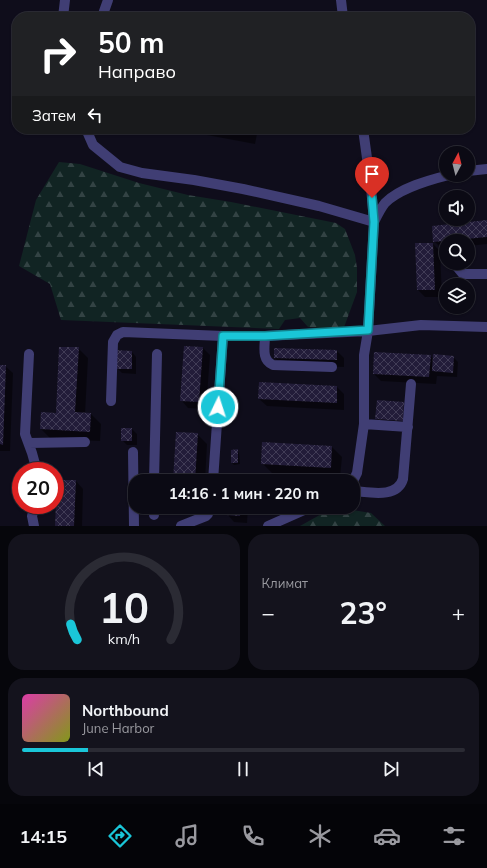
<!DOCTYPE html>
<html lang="ru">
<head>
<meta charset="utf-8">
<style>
	:root { --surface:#0b0a14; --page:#14131d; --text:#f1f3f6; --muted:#9a9aa0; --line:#2b2b34; --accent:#1ac6d8 }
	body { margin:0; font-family:Mulish,sans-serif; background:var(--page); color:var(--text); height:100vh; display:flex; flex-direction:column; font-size:15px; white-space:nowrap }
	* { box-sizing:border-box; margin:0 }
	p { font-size:13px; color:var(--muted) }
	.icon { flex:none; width:22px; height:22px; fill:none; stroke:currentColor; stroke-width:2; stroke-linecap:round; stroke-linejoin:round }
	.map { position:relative; height:526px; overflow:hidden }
	.details { display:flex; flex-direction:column; gap:8px; padding:8px; background:#06060b; flex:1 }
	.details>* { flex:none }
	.hud { position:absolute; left:12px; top:12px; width:463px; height:122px; border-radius:16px; box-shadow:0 1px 3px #0004,0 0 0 1px var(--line); background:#202124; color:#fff; overflow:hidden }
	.needle { width:26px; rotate:7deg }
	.controls { position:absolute; left:439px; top:146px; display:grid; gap:8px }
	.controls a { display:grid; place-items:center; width:36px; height:36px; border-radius:50%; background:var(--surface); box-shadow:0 1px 3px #0004,0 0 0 1px var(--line); font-size:20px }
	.speed { position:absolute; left:12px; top:462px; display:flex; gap:8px; font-size:20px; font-weight:700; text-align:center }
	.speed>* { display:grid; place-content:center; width:52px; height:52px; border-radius:50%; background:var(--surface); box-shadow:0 1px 3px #0004,0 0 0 1px var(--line); line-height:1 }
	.speed .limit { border:6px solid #d22; background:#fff; color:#111 }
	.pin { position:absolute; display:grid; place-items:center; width:34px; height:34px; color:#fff; margin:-41px -17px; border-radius:50% 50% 50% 0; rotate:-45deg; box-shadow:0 0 4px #0007 }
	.pin .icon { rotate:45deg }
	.me { position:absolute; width:44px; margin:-22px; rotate:4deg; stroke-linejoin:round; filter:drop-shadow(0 0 3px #0008) }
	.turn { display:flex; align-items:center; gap:14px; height:84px; padding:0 20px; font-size:18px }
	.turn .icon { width:52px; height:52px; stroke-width:2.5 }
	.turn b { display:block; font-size:28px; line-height:34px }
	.then { display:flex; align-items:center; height:38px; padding:0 20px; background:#0003; gap:8px; font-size:15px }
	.big { font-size:30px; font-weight:700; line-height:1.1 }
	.details .tile { flex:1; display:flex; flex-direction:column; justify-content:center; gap:6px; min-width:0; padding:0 14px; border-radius:16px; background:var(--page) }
	.details .dial { align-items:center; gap:0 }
	.dial svg { height:104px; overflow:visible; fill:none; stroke:var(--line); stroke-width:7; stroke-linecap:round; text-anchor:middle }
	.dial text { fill:var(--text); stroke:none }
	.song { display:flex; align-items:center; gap:12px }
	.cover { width:48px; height:48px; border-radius:6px; background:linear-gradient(135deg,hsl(320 70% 55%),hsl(70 70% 35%)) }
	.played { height:4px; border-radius:2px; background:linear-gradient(90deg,var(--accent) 15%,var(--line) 15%) }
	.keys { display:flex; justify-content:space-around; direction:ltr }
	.heat { display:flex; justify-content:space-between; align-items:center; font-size:22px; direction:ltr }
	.details .tiles { flex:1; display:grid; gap:8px; grid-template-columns:1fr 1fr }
	.tile:last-child { grid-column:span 2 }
	.trip { position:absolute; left:128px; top:474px; width:232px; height:40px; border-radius:16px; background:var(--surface); box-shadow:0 1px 3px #0004,0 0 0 1px var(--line); font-weight:700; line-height:40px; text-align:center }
	.tab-bar { display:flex; height:64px; justify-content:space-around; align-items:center; background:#040408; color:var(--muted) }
	.tab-bar .icon { width:28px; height:28px }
	.tab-bar .active { color:var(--accent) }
	.tab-bar b { font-size:18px; color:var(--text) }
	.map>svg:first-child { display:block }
</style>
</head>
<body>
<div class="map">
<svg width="487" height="526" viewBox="0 0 487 526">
	<defs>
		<pattern id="forest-firs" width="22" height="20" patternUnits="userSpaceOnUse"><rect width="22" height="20" fill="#112423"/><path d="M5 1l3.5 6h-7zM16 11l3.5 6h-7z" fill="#334344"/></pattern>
		<pattern id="building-cross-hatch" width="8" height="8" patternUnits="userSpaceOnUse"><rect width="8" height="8" fill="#221c39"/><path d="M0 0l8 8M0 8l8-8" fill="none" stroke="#413c56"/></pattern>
	</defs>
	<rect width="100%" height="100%" fill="#0f0d1b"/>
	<path fill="url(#forest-firs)" d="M59 162 80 164 139 183 188 195 231 202 336 223 345 229 355 255 357 268V292L343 330 308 327 300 318 285 320 279 329 61 320 50 284 19 266 36 200Z
		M334 507 371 513 385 526H300Z"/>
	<path fill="#0007" d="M175 129H258L255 144Z
		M487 221V244L468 246V241H446V248L442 249 434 241Z
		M433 244 440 251 442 297H425L418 290Z
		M78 348 88 358 85 414H91L101 424 100 441 51 439 41 429 57 414Z
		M203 348 210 355 206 409 188 408 181 400Z
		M337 351 344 358V367L282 365 275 358Z
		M132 352 136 357V374L122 373 117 368Z
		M430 356 434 359 453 357 458 362 457 377 437 376 436 384 381 381 374 374Z
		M0 366H5L13 373 10 451H0Z
		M260 383 337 387 344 394V410L267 406 259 399Z
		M403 403 411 411 410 427 384 426 376 418Z
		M132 429 137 434V445H127L122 440Z
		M197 434 207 444 205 481H174Z
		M332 447 342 457 340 477 272 473 262 463Z
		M237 450 239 453 240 464 234 465 232 463Z
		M230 479 242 480 244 481H229Z
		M58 481H76L83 489 82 526H56Z
		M181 507H204V510L183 509Z
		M227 507H248L247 523 234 522 227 514Z"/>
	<path fill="url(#building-cross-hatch)" d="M219 129H247L246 135Z
		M487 220V237L433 242 432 226Z
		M415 243H433L435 290H417Z
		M184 346 203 347 199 402 180 401Z
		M59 347H79L75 412 91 413 90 432 40 429 41 412 56 413Z
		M274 348 337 350V360L274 358Z
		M116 350 132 351V369H116Z
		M374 352 431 355 429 377 373 374Z
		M433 354 454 356 453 373 432 371Z
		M0 365H6L3 445 0 444Z
		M259 382 337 386V403L258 399Z
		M377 400 404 402 403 421 375 419Z
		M121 428H132V441H121Z
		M176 432 198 433 195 481H173Z
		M262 442 332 446 331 468 261 464Z
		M238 449V463H231V450Z
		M16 472 21 473V496H16Z
		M57 480H76L74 526H55Z
		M226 507H241L240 516 226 515Z"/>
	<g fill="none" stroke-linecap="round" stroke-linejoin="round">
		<path stroke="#403e74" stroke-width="10" d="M341 0 343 17
			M63 17 65 0
			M102 17 108 0
			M86 129 93 145 120 167 142 173 194 180 243 189 319 206 374 222C377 216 381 208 385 203 400 188 429 180 449 175
			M468 171 487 169
			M444 252 446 254
			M454 263 463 274H487
			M265 336C265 346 261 360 273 365L332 367
			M29 354 25 434 32 453 37 471
			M111 401 113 342 117 335 123 332 223 336
			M364 424 408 427
			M29 443 85 442
			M133 452 134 526
			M154 481 157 354
			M213 481 223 336H265L368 331 421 325 487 327
			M353 481 357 473 364 424V355L368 331 374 222 371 187 363 129
			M353 491C369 492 397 499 403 479L411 384
			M154 507V515
			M34 526 32 516 35 505
			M181 526 206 516 208 514 210 507
			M268 526 311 507"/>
	</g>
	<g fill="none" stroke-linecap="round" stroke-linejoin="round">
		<g stroke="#11818c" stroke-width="10">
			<path id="route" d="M218 407 223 336H265L368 330 374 222 372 198"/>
		</g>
		<use href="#route" stroke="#1ac6d8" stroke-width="7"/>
	</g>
</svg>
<div class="controls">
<a><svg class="needle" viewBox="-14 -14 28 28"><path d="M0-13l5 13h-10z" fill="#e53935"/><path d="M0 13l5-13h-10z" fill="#9a9aa0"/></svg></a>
<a><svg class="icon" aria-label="sound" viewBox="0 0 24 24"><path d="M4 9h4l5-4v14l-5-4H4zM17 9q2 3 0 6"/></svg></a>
<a><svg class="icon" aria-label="search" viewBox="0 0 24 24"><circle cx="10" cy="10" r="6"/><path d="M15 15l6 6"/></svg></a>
<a><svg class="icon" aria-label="layers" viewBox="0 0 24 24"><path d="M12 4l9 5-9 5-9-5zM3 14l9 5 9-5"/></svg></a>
</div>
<div class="speed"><div class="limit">20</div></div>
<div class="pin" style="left:372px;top:198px;background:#d93025"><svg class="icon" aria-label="arrive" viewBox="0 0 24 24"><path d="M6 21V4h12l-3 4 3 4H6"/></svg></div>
<svg class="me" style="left:218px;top:407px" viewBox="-20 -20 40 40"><circle r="17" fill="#1ac6d8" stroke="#fff" stroke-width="3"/><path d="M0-11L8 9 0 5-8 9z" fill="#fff"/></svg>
<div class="trip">14:16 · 1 мин · 220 m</div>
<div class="hud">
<div class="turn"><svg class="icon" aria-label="right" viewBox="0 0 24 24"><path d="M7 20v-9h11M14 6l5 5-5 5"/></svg><div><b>50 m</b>Направо</div></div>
<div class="then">Затем<svg class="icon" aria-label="left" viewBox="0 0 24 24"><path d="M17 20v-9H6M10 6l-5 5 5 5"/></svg></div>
</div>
</div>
<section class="details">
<div class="tiles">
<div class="tile dial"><svg viewBox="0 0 100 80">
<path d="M14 69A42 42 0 1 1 86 69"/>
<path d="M14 69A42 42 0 0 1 9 57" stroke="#1ac6d8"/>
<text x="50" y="56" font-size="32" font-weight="700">10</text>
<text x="50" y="72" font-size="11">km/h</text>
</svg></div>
<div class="tile"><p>Климат</p>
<div class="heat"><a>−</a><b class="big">23°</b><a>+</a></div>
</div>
<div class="tile">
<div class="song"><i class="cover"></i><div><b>Northbound</b><p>June Harbor</p></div></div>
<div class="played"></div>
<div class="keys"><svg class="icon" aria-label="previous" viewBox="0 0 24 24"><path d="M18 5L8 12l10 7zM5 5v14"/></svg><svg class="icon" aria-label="pause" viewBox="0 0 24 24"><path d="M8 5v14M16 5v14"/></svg><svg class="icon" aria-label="next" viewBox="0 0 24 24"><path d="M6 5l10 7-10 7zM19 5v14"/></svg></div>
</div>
</div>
</section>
<nav class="tab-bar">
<b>14:15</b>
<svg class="icon active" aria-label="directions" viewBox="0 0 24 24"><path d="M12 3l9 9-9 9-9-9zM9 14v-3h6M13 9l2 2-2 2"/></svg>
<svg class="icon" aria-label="music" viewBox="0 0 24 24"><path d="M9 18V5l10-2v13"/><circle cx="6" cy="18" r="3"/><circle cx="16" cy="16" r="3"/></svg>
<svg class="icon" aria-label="phone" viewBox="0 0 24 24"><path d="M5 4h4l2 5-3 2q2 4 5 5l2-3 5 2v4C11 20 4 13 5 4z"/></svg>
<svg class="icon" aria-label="climate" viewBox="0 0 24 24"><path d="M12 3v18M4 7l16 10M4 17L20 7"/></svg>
<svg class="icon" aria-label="car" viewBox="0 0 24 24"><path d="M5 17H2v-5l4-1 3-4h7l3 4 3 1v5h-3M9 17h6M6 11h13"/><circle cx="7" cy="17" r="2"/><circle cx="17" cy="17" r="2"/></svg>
<svg class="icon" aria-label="filters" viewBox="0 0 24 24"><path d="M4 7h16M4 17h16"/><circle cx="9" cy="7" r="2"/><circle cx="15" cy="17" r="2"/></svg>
</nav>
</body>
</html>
